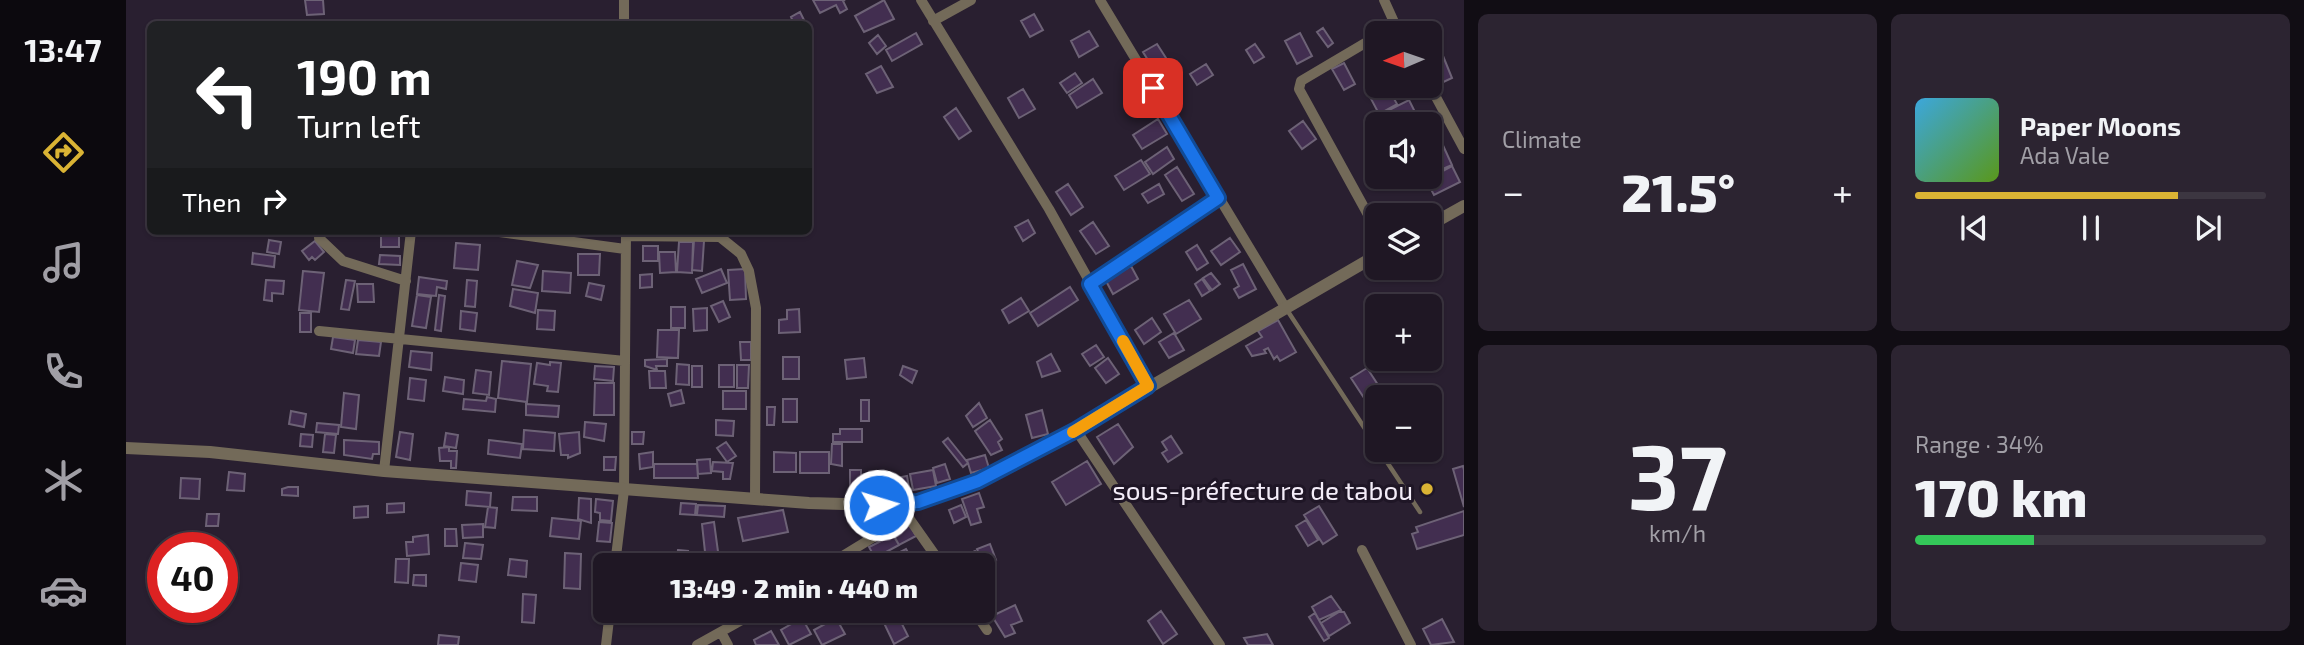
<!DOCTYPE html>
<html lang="en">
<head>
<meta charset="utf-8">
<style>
	:root { --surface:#1f1724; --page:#2c2431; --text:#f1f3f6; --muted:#a19fa6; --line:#3c3641; --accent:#dab334 }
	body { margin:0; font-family:"Exo 2",sans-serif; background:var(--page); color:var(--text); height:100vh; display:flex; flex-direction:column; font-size:26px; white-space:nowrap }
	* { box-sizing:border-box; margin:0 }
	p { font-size:23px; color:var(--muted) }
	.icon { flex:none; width:38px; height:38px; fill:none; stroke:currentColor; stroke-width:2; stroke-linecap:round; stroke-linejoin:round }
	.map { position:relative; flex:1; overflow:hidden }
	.drawer { display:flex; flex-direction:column; gap:14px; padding:14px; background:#110d14; width:840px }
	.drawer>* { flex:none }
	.hud { position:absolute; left:21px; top:21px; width:665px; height:214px; border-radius:10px; box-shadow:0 2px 5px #0004,0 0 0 2px var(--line); background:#202124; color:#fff; overflow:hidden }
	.needle { width:46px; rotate:268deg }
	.controls { position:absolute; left:1239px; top:21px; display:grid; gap:14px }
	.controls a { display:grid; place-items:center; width:77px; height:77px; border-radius:10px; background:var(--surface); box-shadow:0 2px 5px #0004,0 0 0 2px var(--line); font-size:35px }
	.speed { position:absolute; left:21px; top:532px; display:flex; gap:14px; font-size:35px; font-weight:700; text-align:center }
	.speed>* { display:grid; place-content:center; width:91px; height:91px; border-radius:50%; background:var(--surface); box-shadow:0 2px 5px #0004,0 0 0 2px var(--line); line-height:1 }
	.speed .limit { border:10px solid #d22; background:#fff; color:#111 }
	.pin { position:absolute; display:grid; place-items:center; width:60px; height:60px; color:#fff; margin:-30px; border-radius:14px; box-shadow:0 4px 10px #0006 }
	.me { position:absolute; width:77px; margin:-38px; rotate:85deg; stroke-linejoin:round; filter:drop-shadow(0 0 5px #0008) }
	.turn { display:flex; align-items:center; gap:24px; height:147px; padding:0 35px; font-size:32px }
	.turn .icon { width:91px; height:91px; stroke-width:2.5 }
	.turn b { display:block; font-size:49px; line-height:60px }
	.then { display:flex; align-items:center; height:66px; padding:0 35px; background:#0003; gap:14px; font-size:26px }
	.big { font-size:52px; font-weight:800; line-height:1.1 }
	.drawer .widget { flex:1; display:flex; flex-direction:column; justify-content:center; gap:10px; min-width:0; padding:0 24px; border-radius:10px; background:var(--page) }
	.drawer .dial { align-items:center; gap:0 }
	.dial b { font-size:91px; line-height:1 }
	.song { display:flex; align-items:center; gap:21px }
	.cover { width:84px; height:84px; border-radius:10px; background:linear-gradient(135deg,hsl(200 70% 55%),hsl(90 70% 35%)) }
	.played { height:7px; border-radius:4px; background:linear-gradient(90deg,var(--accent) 75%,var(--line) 75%) }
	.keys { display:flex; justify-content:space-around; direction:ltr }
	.heat { display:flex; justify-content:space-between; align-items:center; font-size:38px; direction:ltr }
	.charge { height:10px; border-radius:5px; background:linear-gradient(90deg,#34c759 34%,var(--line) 0) }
	.drawer .tiles { flex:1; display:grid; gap:14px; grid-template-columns:repeat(2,1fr) }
	.trip { position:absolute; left:467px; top:553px; width:402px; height:70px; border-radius:10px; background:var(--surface); box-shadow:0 2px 5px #0004,0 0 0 2px var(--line); font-weight:800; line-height:70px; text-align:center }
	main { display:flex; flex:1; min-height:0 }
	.tabs { display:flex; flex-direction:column; width:126px; justify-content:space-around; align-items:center; background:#0c090e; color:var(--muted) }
	.tabs .icon { width:49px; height:49px }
	.tabs .active { color:var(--accent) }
	.tabs b { font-size:32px; color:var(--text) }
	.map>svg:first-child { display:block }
</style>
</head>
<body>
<main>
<nav class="tabs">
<b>13:47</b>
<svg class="icon active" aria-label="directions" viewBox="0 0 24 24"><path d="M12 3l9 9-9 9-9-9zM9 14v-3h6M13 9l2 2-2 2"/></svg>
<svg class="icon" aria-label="music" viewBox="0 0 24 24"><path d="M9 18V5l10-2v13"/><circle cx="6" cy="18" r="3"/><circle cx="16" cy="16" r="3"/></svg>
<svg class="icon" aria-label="phone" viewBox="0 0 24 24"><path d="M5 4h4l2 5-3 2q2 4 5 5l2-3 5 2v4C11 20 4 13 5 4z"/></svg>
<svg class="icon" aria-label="climate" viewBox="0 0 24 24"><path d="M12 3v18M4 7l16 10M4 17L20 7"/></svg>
<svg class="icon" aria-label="car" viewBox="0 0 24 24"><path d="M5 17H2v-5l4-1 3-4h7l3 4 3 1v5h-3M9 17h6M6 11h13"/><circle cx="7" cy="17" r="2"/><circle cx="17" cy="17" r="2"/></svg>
</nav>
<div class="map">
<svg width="1338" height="645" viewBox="0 0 1338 645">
	<rect width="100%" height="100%" fill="#291f30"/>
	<path fill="#422e50" stroke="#6d6276" stroke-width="2" d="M179 0H197L198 14 181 15Z
		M687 0H719L717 1 721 9 714 13 710 5 694 13Z
		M758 0 768 19 738 32 729 16Z
		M674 12 680 24H668L665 17Z
		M908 14 917 30 904 37 895 21Z
		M1305 26 1314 45 1304 50V33H1290Z
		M1197 28 1207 43 1202 47 1191 32Z
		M963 31 972 46 953 57 945 41Z
		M790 33 796 44 766 61 760 50Z
		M1174 33 1186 56 1171 64 1159 41Z
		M752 35 760 46 751 54 743 43Z
		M1031 44 1049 72 1035 81 1017 52Z
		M1129 44 1138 57 1128 63 1120 50Z
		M1315 51 1326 78 1313 84 1304 55Z
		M1218 63 1229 84 1218 90 1206 69Z
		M1080 64 1087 75 1071 85 1064 74Z
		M755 66 767 87 751 93 740 74Z
		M949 73 956 83 941 93 934 83Z
		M967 79 976 93 951 108 943 95Z
		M1261 86 1271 104 1253 114 1243 95Z
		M897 89 909 109 893 118 882 98Z
		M1283 100 1291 116 1275 124H1260L1255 114Z
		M830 108 845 131 833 139 818 117Z
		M1032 119 1041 134 1016 149 1007 135Z
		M1177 121 1190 139 1176 149 1163 131Z
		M1315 141 1326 165 1312 171 1304 155V147Z
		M1041 147 1048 159 1027 174 1019 162Z
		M1015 160 1024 174 998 190 989 176Z
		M1326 166 1334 182 1308 195 1300 180Z
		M1051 167 1068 194 1056 201 1039 175Z
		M942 184 957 207 945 215 930 192Z
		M1033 184 1038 194 1022 203 1016 194Z
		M902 220 909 233 897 241 889 227Z
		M967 222 983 246 970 254 954 231Z
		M255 231H273V247H255Z
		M1104 238 1114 252 1095 265 1085 251Z
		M143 240 155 242 153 254 141 252Z
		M568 240 578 241 576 271 566 270Z
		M189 241 198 252 189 260 186 257 183 260 176 251Z
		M553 242H567L566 273 551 272Z
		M330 243 354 245 352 270 328 268Z
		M1071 245 1082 263 1071 270 1060 252Z
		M517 246H532V261H517Z
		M533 252H549L550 272 534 273Z
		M127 253 149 256 148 267 126 264Z
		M452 254H474L473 275H452Z
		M254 255 274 256V265L253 264Z
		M391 261 412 265 404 288 386 285Z
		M1117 264 1130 289 1113 298 1108 289 1113 286 1105 270Z
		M1005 266 1012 279 987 294 980 281Z
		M595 269 601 283 576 293 570 279Z
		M619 269 620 299 604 300 602 270Z
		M177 271 198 273 193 312 173 310Z
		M417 271 445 273 444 293 416 291Z
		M1085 273 1094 284 1086 290 1077 278Z
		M526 274V287L514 288V275Z
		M293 277 321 281 320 289 311 287 310 296 291 294Z
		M1076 279 1084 291 1076 296 1069 284Z
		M140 280 158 281 157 294 146 293V301L138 300Z
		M220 280 229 281 223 310 215 309Z
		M341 280 351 281 349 307 339 306Z
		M463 283 478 286 475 300 460 296Z
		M231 284H247L248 302H232Z
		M944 287 952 300 912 326 904 313Z
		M387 289 412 293 409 313 384 306Z
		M291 295 305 297 300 328 286 326Z
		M313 295 319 296 315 331 309 330Z
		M895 298 903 311 883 323 876 310Z
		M1063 300 1075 319 1050 334 1038 314Z
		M597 301 604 317 593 322 585 306Z
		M545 307H559V328H545Z
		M581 308V330L568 331 567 309Z
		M673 309 674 332 653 333V320L661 319V310Z
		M412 310 429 311 428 330 411 329Z
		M335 311 351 313 349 331 334 329Z
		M174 313H185V332H174Z
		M1026 318 1035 332 1018 344 1009 330Z
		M1152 320 1170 352 1154 361 1151 356 1148 359 1142 348 1138 350 1140 353 1126 356 1120 346 1136 337 1132 331Z
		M532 330H553L552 358 531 357Z
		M1048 333 1058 350 1043 358 1033 342Z
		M207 337 229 340 227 353 205 349Z
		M232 340 255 342 253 356 230 354Z
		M614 342H625V360H615Z
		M970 345 978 357 964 366 956 354Z
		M285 351 306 353 305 370 283 367Z
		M1304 353 1309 363 1295 371 1288 359H1304Z
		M925 354 934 371 916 377 911 362Z
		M657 357H673V379H657Z
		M738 358 740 377 721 379 719 360Z
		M982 358 993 374 980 383 969 368Z
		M541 359V366H530L531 370 519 366V360Z
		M376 361 405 364 401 402 372 398Z
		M424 362 435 363 432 392 421 391 422 386 408 384 411 363 424 365Z
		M551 364 563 365V385L550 384Z
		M593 365H608V387H593Z
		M611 365H623L622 388H611Z
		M469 366 488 367 487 381 468 379Z
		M566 366H576V387H566Z
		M777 366 791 371 786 383 774 375Z
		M1241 368 1256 391 1240 401 1225 378Z
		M350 370 365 372 363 395 347 393Z
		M523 371H539L540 388H524Z
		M319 377 338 380 337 394 317 391Z
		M284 378 300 380 298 401 282 399Z
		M469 383H488V415H468Z
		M555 390 558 403 545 406 542 394Z
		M597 391H620V409H597Z
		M218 393 233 395 230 429 215 427Z
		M361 397 370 399 369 412 337 409 338 399 360 401Z
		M657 399H671V422H657Z
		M735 400H743V421H735Z
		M853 403 861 418 847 427 840 416Z
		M400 404 433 406 432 417 400 415Z
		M641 407H649L648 425H641Z
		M916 410 922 434 906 438 900 415Z
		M165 411 180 414 178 427 163 424Z
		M590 420 608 421 607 436 590 435Z
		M864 420 876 439 872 442 876 450 865 455 849 431Z
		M459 422 480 424 478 441 458 437Z
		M191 423 213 425 212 434 190 432Z
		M992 424 1007 447 988 464 971 437Z
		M714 429H736V442H707V434H714Z
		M398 430 429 433 428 451 397 449Z
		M274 432 287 434 284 460 270 457Z
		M453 432 454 453 442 458V455H435L433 434Z
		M506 432H518L517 444H506Z
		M320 433 332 435 330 448 318 446Z
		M175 434 187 435 186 447 174 446Z
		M199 434 210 435 208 453 197 452Z
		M1045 436 1056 453 1042 462 1036 453 1041 450 1036 442Z
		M822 438 842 463 837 467 817 442Z
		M218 440 253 442V454H247L246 459 218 455Z
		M363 440 396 444 394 458 362 454Z
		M600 442 610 456 601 462 591 448Z
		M706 444H716V466L705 464Z
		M323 447V451H331L330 468H325V461H314L313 448Z
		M527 452V467L514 469 513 454Z
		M648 452 670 453V472H648Z
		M674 452H703V473H674Z
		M859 455 863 468 845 473 841 460Z
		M478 457H490L489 470H478Z
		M584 459 585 473 572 474 571 460Z
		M961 461 975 484 940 505 926 482Z
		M587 462 607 463 604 479H597V472L586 471Z
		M528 464H571L572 478H528Z
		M819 464 824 479 811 483 807 468Z
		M1337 466 1338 470V507L1327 469Z
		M724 470H735V489H724Z
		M807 470 810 486 787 490 784 474Z
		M103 472 119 474 118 491 101 490Z
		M781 476 783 488 767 491 765 479Z
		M55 478 74 479 73 499 54 498Z
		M162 487H172V496L156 495V489Z
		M341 491 365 493 364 507 340 505Z
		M853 493 858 507 851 509 855 522 845 525 836 499Z
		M387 497H411V511L386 510Z
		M453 498 465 499V523L452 519Z
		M470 499 487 501 485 521 474 520V513L469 512Z
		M278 503V512L261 513V504Z
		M555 503 570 504 569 515 554 514Z
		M572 505 599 506 598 517 571 515Z
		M835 505 840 517 828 523 823 510Z
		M242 506V517L228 518V507Z
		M1193 506 1211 535 1197 544 1178 515Z
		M362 507 371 508 369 528 359 527Z
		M657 510 662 532 617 541 612 518Z
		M1338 511V535L1291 549 1286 534 1292 532 1290 527Z
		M81 514H93L92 526H80Z
		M426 518 455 521 453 539 424 536Z
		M1180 520 1192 540 1182 546 1170 526Z
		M473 522 486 523 484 542 471 541Z
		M588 522 593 559 580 561 576 524Z
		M357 524V537L337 538 336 525Z
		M784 525 790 536 773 545 767 534Z
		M319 529H330L331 546H319Z
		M302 535 303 554 281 556 280 542H287V537Z
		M767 535 773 545 749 558 743 547Z
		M339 543 357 545 355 559 337 558Z
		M864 544 870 560 857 565 851 549Z
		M780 549 789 565H771L766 556Z
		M552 550 562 551 560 565H550Z
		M849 551 856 564 827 565 825 562Z
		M439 553 455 554 454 589 438 588Z
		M270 559H283L282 583 269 582Z
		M384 559 401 561 400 577 382 575Z
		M335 563 352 565 350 582 333 580Z
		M288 575H300V586L287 585Z
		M397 594 410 595 408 623 396 622Z
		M1205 596 1215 610 1193 620 1186 607Z
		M889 605 896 621 885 625 889 633 879 637 866 616Z
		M1035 611 1051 634 1037 644 1022 621Z
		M1213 612H1218L1224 623 1203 636 1195 623Z
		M1189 613 1203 638 1198 641 1183 617Z
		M771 614 782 636 768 644 757 621Z
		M676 618 685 634 663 645 655 630Z
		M710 618 719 634 696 645 688 630Z
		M1316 619 1328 642 1305 645 1297 629Z
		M645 631 653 645H630L628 640Z
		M1141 634 1147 645H1122L1118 638Z
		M313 635 333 637 332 645H312Z"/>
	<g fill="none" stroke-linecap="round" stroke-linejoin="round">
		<path stroke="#736a59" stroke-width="4.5" d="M1161 310 1251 447
			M1253 450 1294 512"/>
		<path stroke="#736a59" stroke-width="10" d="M795 0 923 209 1022 386
			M974 0 1159 307
			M1258 0 1273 33
			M807 21 845 0
			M498 24V0
			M1251 36 1175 81 1173 89 1251 231
			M1304 86 1338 149
			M366 231 499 249
			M500 236 594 237 615 254 623 271 630 308 629 499
			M193 238 217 261 280 281
			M964 284 1092 198
			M193 331 499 361
			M950 430 1094 645
			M258 471 285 231
			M780 514 816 565
			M1236 550 1285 645
			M489 565 498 490 500 232
			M702 565 764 527 792 502
			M848 611 861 630
			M595 632 602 645
			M480 645 484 611
			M571 645 632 611"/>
		<path stroke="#736a59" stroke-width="12" d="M1304 225 1338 206
			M0 448 84 452 258 471 683 503 753 505 792 502 852 481 950 430 1251 255"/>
	</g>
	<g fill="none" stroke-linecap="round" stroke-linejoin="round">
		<g stroke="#114b97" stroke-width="18">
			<path id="route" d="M753 505 792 502 852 481 950 430 1022 386 964 284 1092 198 1027 88"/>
		</g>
		<use href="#route" stroke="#1a73e8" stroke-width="12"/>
		<path stroke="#f59e0b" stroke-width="12" d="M947 432 1022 386 997 341"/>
	</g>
	<circle fill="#dab334" stroke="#1f1626" stroke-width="2.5" cx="1301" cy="489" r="7"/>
	<g text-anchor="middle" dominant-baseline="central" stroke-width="6" stroke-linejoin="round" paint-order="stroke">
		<g font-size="26" fill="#f4edf9" stroke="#1f1626" text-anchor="end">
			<text x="1287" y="489">sous-préfecture de tabou</text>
		</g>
	</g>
</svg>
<div class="controls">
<a><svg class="needle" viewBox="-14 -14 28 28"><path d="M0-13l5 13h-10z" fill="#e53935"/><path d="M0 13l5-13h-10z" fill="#a19fa6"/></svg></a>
<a><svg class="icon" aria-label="sound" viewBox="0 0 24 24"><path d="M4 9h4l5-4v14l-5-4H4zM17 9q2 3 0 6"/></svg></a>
<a><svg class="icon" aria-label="layers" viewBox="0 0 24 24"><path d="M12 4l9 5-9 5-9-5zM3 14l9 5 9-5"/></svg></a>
<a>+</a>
<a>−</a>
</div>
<div class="speed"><div class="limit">40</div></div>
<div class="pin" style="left:1027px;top:88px;background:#d93025"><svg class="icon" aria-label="arrive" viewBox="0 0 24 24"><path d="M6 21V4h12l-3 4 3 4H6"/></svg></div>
<svg class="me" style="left:753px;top:505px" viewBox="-20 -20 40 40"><circle r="17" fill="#1a73e8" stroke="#fff" stroke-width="3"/><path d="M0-11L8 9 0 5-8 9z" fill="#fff"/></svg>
<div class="trip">13:49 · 2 min · 440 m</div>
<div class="hud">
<div class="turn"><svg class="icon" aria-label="left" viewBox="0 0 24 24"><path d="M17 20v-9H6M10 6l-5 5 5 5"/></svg><div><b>190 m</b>Turn left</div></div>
<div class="then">Then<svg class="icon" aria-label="right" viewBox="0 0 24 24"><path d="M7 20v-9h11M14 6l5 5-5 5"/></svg></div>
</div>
</div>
<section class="drawer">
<div class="tiles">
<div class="widget"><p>Climate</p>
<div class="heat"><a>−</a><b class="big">21.5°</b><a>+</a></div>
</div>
<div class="widget">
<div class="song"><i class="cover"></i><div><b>Paper Moons</b><p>Ada Vale</p></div></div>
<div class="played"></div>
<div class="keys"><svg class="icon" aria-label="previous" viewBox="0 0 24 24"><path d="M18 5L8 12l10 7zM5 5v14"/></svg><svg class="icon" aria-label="pause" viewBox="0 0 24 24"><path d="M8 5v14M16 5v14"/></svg><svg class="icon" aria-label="next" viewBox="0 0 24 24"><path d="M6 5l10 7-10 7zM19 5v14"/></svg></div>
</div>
<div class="widget dial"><b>37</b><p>km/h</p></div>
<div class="widget"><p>Range · 34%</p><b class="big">170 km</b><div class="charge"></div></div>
</div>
</section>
</main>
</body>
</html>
